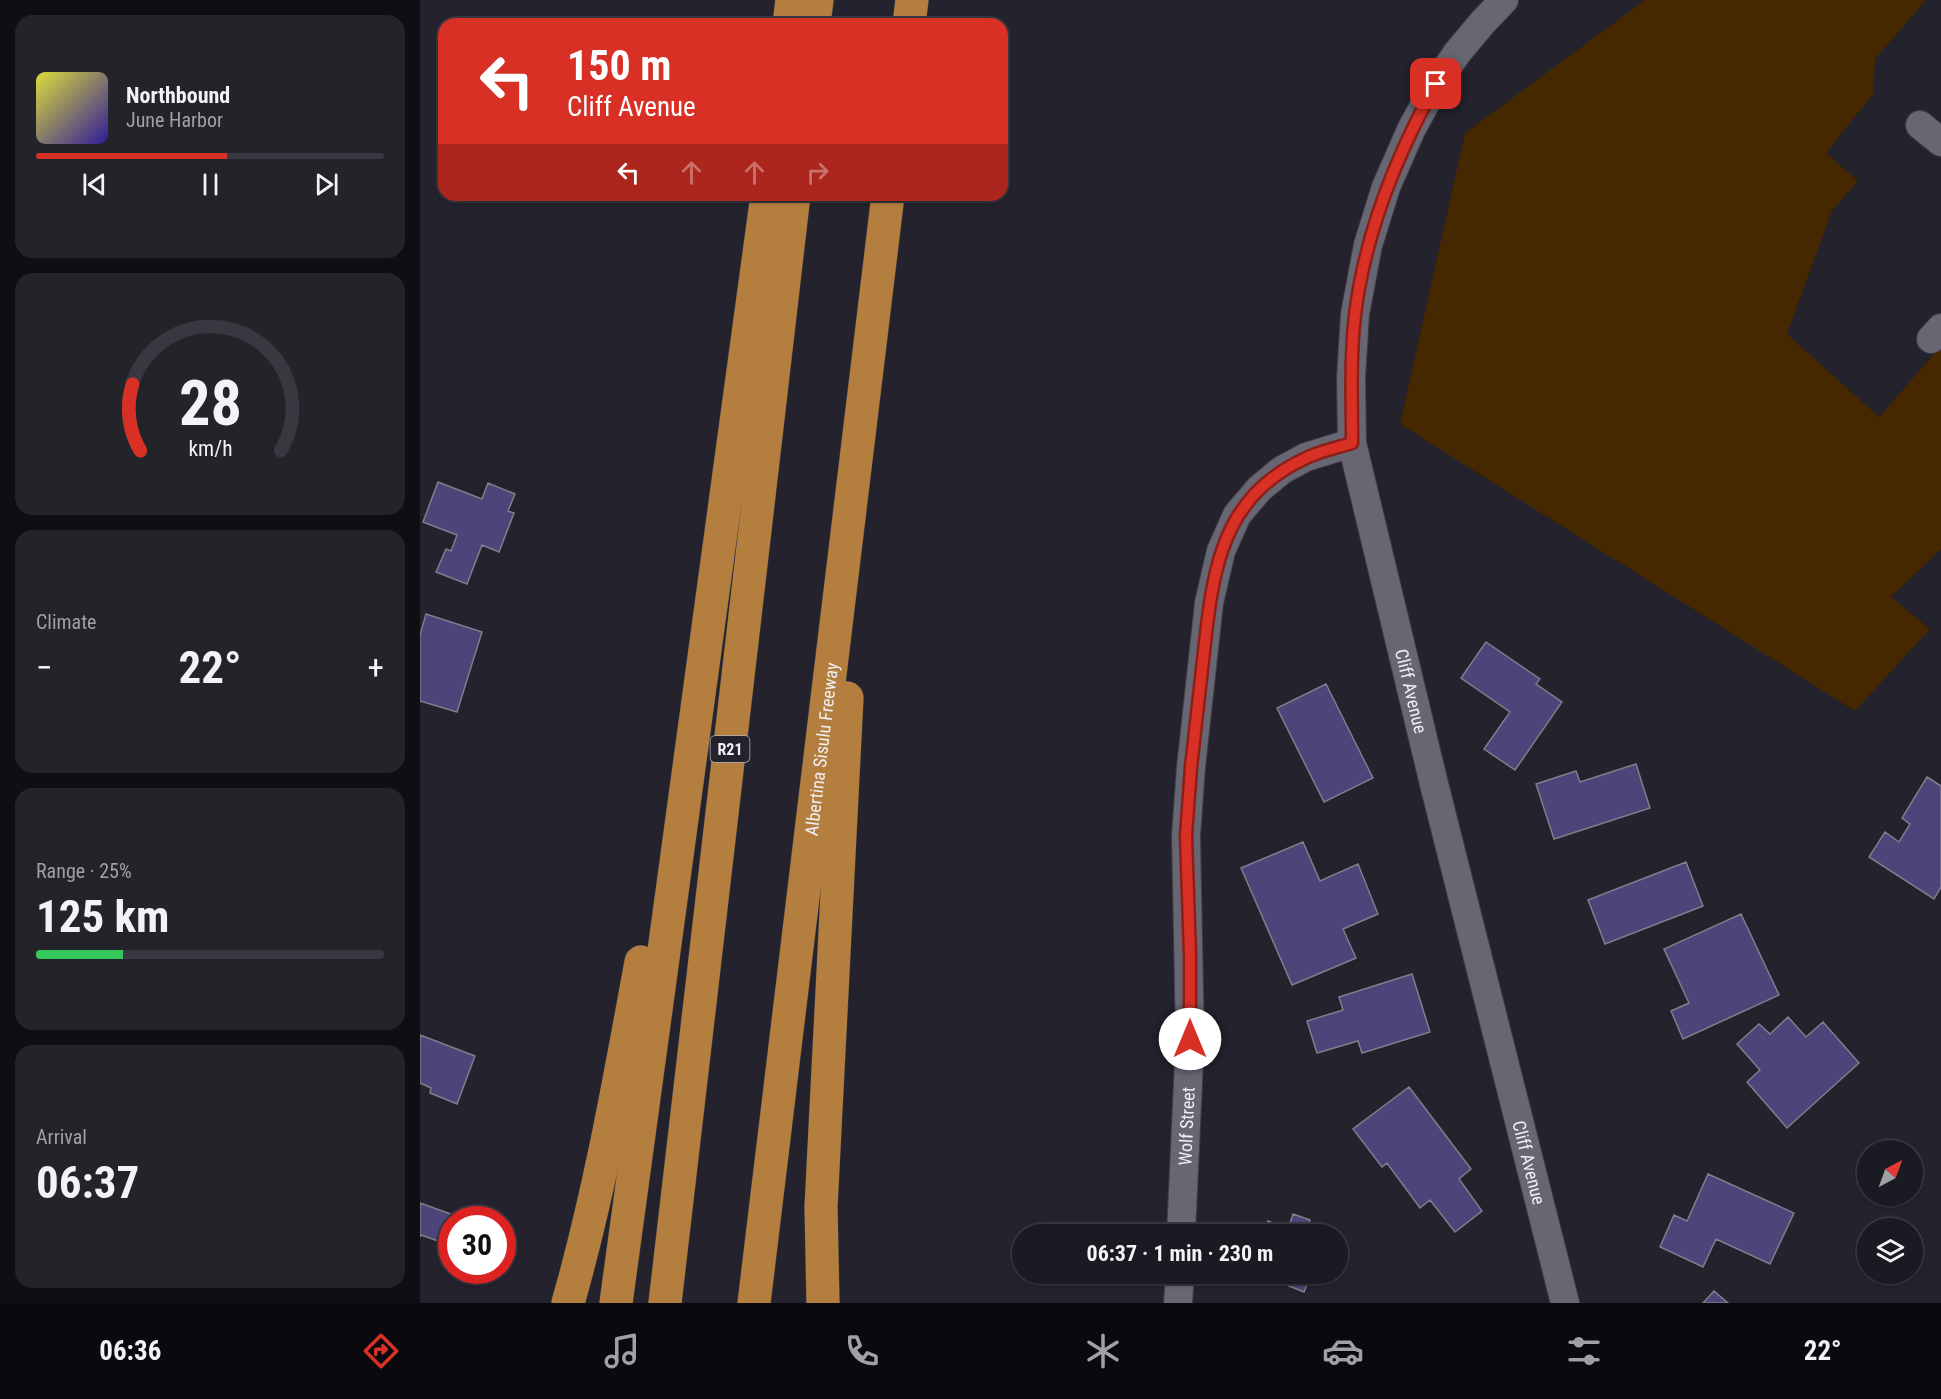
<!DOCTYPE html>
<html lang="en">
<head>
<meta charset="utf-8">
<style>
	:root { --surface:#1a1a22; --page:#23232a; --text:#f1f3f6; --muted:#9fa1a5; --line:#383840; --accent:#d93025 }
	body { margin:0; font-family:"Roboto Condensed",sans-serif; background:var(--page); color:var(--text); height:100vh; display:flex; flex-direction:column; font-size:22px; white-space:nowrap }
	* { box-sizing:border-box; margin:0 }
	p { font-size:20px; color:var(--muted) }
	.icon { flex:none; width:33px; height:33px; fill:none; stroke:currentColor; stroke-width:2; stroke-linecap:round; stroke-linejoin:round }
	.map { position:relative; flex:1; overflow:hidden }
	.details { display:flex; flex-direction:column; gap:15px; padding:15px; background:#0e0e13; width:420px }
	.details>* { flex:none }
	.guide { position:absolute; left:18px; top:18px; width:570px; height:183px; border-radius:18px; box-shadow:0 2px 4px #0004,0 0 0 2px var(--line); background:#d93025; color:#fff; overflow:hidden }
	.needle { width:39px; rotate:41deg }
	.fabs { position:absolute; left:1437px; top:1140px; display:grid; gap:12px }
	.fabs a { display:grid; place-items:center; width:66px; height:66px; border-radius:50%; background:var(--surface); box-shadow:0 2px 4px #0004,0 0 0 2px var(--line); font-size:30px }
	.speed { position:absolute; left:18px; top:1206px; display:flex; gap:12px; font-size:30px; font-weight:700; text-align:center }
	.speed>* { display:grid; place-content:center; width:78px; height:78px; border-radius:50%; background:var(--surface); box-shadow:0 2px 4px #0004,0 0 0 2px var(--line); line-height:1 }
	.speed .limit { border:9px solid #d22; background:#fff; color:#111 }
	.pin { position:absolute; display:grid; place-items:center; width:51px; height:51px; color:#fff; margin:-26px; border-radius:12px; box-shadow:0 3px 9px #0006 }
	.me { position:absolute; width:66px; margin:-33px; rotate:0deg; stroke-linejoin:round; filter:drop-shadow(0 0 4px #0008) }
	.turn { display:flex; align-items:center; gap:21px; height:126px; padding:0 30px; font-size:27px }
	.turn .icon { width:78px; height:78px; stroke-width:2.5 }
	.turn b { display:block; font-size:42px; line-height:51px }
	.lanes { display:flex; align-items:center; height:57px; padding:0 30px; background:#0003; justify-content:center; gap:30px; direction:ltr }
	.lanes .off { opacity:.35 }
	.big { font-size:45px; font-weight:700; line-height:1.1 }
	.details .tile { flex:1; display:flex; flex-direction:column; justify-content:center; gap:9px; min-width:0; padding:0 21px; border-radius:18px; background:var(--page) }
	.details .dial { align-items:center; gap:0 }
	.dial svg { height:156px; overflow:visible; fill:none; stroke:var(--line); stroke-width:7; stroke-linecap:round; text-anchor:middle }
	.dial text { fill:var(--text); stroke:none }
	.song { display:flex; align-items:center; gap:18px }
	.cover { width:72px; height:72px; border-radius:9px; background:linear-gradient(135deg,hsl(60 70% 55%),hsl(250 70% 35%)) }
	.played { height:6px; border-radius:3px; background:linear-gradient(90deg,var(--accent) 55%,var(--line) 55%) }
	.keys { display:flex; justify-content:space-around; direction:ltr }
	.heat { display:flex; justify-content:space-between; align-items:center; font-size:33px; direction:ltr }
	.charge { height:9px; border-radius:4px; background:linear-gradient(90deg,#34c759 25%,var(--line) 0) }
	.trip { position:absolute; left:592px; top:1224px; width:336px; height:60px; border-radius:30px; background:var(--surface); box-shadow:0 2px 4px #0004,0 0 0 2px var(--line); font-weight:700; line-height:60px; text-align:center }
	.menu { display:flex; height:96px; justify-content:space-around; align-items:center; background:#0a0a0e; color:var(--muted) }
	.menu .icon { width:42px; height:42px }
	.menu .current { color:var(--accent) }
	.menu b { font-size:27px; color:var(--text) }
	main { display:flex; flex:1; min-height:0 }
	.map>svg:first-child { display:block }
</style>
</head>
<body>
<main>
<section class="details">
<div class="tile">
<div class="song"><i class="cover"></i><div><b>Northbound</b><p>June Harbor</p></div></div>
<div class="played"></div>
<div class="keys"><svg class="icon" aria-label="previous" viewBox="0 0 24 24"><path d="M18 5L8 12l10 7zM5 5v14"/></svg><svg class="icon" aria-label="pause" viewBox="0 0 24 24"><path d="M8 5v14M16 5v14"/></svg><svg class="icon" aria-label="next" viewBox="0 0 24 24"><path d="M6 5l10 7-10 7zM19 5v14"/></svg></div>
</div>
<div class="tile dial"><svg viewBox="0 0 100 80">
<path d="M14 69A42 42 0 1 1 86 69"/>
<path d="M14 69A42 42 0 0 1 10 35" stroke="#d93025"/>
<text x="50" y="56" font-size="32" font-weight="700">28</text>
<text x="50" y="72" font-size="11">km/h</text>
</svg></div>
<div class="tile"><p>Climate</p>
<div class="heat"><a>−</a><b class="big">22°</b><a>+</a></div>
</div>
<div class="tile"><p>Range · 25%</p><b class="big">125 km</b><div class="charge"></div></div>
<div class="tile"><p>Arrival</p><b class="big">06:37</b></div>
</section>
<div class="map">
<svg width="1521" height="1303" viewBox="0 0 1521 1303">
	<rect width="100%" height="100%" fill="#23222d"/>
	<path fill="#452800" d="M1225 0H1506L1455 59 1453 94 1406 153 1438 181 1412 211 1367 334 1459 417 1521 346V549L1471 597 1510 629 1435 711 980 424 1045 133Z"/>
	<path fill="#4c457a" stroke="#7f7e8b" stroke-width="1.5" d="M18 482 62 499 68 483 95 494 88 511 94 513 79 552 62 545 47 584 16 572 26 549 31 551 37 535 3 522Z
		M6 614 62 632 37 712 0 701V635Z
		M1066 642 1120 679 1116 684 1142 702 1095 770 1064 749 1090 712 1041 678Z
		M906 684 953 778 904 802 857 708Z
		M1216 764 1230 808 1134 839 1116 784 1156 771 1160 782Z
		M1507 777 1521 786V887L1514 899 1449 857 1465 832 1479 842 1490 824 1482 818Z
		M883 842 900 881 938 864 958 914 923 929 936 958 872 985 821 868Z
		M1266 862 1283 906 1185 944 1168 900Z
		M1321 914 1359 995 1263 1039 1251 1011 1269 1003 1244 949Z
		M992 974 1010 1032 942 1053 938 1041 897 1053 887 1021 923 1010 919 997Z
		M1368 1017 1386 1037 1403 1022 1439 1063 1367 1128 1327 1082 1340 1070 1317 1044 1339 1024 1350 1034Z
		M0 1035 55 1056 37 1104 10 1093 11 1088 0 1083Z
		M989 1087 1051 1169 1039 1179 1062 1211 1035 1232 1010 1200 1000 1208 967 1163 962 1167 933 1129Z
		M1288 1174 1374 1213 1350 1264 1296 1239 1283 1267 1240 1247 1254 1215 1267 1221Z
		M0 1203 42 1218 32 1220V1246L1 1235 0 1237Z
		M873 1214 890 1220 884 1234H843L848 1221 868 1229Z
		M851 1274H891L884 1292 869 1286 871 1281Z
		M1294 1291 1308 1303H1283Z"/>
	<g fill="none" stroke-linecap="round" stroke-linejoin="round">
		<g stroke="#3e3d46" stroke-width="30">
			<g id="street">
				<path id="s1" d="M1084 0 1063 22 1037 53 1016 84 991 130 966 187 948 245 935 314 931 378 932 443 1014 784 1145 1303"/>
				<path d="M1500 125 1521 142"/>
				<path d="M1511 339 1521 328"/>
				<path id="s2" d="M761 1234 770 1039 766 836 771 767 789 603 801 551 817 515 839 489 862 470 886 457 932 443"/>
				<path d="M758 1303 760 1274"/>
			</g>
		</g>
		<g stroke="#3e3d46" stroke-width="34">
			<g id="highway">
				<path d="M369 24 372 0"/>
				<path d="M394 24 397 0"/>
				<path d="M489 24 492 0"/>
				<path d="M148 1303C180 1191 200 1076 221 962"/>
				<path d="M196 1303 347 195"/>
				<path d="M245 1303 374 195"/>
				<path id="s3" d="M334 1303 468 195"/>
				<path d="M403 1303 401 1207 427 698"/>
			</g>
		</g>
		<use href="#street" stroke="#676774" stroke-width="28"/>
		<use href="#highway" stroke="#b47f3e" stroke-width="33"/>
	</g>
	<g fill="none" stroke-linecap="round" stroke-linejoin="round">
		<g stroke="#8d1f18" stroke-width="15">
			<path id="route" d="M770 1039V955L766 836 771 767 787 625C796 551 812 493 884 459 899 451 917 448 932 443 932 400 930 357 935 315 945 232 976 156 1016 84"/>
		</g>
		<use href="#route" stroke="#d93025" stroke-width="10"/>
	</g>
	<g text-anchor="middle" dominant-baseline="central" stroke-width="6" stroke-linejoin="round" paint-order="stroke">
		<rect fill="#23222d" stroke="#b2b2ba" stroke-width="1.5" x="290.5" y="736" width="39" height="26" rx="4.5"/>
		<g font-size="16" font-weight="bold" fill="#efeff6">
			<text x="310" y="749">R21</text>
		</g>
		<g font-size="18" fill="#efeff6" stroke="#23222d">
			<text stroke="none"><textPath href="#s1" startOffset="738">Cliff Avenue</textPath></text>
			<text stroke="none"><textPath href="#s3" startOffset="558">Albertina Sisulu Freeway</textPath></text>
			<text stroke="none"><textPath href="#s2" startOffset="108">Wolf Street</textPath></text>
			<text stroke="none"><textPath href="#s1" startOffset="1224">Cliff Avenue</textPath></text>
		</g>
	</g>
</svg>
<div class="fabs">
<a><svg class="needle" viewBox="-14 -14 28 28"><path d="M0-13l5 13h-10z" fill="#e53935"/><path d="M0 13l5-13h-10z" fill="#9fa1a5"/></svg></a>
<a><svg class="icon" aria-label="layers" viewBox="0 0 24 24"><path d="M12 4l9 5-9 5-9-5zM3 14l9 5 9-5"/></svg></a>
</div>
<div class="speed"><div class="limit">30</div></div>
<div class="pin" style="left:1016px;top:84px;background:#d93025"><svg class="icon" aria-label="arrive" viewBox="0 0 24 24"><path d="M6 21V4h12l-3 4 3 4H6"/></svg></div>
<svg class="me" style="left:770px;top:1039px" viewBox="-20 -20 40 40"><circle r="19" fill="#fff"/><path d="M0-13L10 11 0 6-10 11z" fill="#d93025"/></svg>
<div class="trip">06:37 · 1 min · 230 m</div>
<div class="guide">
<div class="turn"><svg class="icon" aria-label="left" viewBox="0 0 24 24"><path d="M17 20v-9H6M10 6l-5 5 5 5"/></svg><div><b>150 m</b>Cliff Avenue</div></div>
<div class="lanes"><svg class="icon" aria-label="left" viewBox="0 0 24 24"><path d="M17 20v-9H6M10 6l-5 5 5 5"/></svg><svg class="icon off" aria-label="ahead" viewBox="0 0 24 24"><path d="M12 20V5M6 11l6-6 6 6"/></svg><svg class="icon off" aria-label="ahead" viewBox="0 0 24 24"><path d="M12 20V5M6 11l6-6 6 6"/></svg><svg class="icon off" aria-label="right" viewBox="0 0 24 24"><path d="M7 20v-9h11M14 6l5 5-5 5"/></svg></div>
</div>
</div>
</main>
<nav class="menu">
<b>06:36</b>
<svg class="icon current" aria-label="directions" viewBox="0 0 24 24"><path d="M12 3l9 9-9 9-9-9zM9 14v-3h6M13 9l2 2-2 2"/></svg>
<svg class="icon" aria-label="music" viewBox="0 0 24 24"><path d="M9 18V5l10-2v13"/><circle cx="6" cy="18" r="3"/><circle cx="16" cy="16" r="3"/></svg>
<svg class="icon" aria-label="phone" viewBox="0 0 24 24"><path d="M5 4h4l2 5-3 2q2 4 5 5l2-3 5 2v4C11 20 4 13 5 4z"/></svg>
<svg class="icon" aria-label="climate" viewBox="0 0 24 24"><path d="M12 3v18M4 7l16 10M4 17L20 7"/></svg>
<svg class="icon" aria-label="car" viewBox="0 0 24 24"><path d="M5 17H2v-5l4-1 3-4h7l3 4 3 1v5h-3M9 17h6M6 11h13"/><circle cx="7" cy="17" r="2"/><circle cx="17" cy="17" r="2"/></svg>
<svg class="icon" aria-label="filters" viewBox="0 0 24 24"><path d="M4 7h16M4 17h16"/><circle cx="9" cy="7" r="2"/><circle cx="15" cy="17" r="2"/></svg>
<b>22°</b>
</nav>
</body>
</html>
